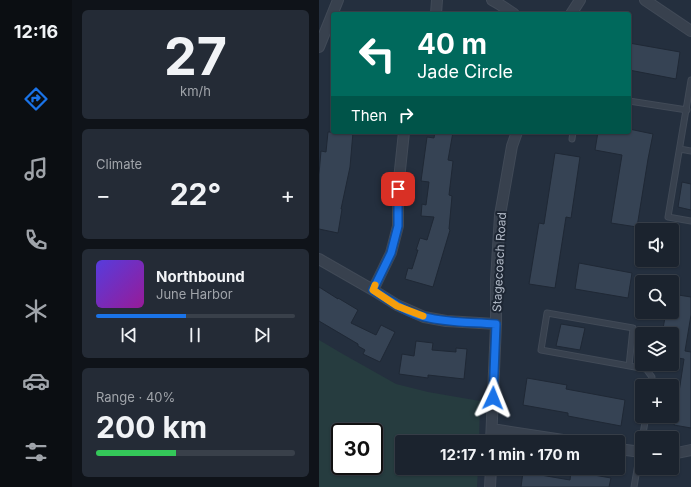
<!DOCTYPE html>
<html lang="en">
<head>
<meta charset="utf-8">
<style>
	:root { --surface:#1b232e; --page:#242b36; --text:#f1f3f6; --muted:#a0a4aa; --line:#39404a; --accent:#1a73e8 }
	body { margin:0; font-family:Inter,sans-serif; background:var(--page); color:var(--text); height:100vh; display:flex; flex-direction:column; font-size:15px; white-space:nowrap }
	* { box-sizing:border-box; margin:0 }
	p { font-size:13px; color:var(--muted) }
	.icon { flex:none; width:22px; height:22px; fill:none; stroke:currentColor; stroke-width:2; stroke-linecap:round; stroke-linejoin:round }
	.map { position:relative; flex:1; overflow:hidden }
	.side { display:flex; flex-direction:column; gap:10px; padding:10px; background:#0f1319; width:247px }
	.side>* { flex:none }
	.top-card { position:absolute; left:12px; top:12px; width:300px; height:122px; border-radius:4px; box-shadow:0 1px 3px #0004,0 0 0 1px var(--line); background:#00695c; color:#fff; overflow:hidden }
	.controls { position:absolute; left:316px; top:223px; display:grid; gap:8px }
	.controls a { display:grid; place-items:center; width:44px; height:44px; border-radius:4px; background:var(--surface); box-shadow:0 1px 3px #0004,0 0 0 1px var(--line); font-size:20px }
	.speed { position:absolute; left:12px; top:423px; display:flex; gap:8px; font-size:20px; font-weight:700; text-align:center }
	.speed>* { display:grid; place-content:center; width:52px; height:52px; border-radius:50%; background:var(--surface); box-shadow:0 1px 3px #0004,0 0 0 1px var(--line); line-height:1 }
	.speed .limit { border:2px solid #111; border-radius:6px; background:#fff; color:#111 }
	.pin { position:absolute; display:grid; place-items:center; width:34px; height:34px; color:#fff; margin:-17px; border-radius:8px; box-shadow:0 2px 6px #0006 }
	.me { position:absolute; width:44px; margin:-22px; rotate:2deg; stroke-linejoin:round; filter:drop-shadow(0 0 3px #0008) }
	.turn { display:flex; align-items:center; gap:14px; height:84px; padding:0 20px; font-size:18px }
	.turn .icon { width:52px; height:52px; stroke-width:2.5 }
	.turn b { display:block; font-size:28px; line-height:34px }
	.then { display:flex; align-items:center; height:38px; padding:0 20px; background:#0003; gap:8px; font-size:15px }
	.big { font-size:30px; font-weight:700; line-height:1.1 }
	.side .card { flex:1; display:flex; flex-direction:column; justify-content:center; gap:6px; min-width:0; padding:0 14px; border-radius:6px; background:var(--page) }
	.side .dial { align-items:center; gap:0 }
	.dial b { font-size:52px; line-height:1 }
	.song { display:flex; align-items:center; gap:12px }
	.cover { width:48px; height:48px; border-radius:6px; background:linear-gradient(135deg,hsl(250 70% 55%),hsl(300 70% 35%)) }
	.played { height:4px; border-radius:2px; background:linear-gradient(90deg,var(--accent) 45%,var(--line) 45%) }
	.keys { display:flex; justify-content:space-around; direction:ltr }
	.heat { display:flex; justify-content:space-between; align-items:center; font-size:22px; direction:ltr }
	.charge { height:6px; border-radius:3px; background:linear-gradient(90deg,#34c759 40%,var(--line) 0) }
	.trip { position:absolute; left:76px; top:435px; width:230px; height:40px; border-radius:4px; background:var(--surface); box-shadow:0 1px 3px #0004,0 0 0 1px var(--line); font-weight:700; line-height:40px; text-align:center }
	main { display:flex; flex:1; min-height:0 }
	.tab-bar { display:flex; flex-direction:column; width:72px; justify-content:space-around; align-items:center; background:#0b0e12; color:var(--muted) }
	.tab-bar .icon { width:28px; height:28px }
	.tab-bar .selected { color:var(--accent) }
	.tab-bar b { font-size:18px; color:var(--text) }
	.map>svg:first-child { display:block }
</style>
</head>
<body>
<main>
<nav class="tab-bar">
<b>12:16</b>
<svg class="icon selected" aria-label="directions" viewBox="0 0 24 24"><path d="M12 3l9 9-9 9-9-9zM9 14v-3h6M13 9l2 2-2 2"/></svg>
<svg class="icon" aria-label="music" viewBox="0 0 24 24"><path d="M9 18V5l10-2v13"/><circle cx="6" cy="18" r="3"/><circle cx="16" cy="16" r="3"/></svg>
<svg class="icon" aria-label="phone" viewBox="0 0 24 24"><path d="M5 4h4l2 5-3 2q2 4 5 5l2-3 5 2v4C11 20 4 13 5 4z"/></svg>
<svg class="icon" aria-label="climate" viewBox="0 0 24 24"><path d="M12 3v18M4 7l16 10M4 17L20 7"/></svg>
<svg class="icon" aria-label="car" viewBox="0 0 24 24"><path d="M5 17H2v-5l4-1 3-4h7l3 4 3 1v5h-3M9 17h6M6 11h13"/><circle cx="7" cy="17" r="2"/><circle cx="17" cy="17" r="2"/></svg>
<svg class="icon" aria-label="filters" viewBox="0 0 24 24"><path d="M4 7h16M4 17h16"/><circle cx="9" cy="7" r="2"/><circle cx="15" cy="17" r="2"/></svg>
</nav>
<section class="side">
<div class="card dial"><b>27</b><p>km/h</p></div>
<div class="card"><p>Climate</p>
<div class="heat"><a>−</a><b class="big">22°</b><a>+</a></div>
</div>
<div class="card">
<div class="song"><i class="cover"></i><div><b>Northbound</b><p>June Harbor</p></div></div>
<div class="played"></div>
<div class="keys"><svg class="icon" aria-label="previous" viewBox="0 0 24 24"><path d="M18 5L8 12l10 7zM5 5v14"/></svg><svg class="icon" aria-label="pause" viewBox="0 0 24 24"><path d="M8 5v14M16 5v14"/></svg><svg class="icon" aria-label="next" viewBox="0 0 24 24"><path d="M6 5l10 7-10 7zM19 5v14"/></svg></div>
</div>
<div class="card"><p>Range · 40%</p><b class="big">200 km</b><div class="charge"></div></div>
</section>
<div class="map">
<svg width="372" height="487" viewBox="0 0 372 487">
	<rect width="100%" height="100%" fill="#242f3e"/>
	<path fill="#263c3f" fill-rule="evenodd" d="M0 340 22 353 77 384 109 392 161 401 160 442H83V468H159L158 487H0ZM21 432H55V466H21Z"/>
	<path fill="#364354" stroke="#1f2835" d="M310 43 361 52 357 79 310 70Z
		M310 129 334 134 329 159 318 227 292 223 303 155 276 150 279 132H310Z
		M9 132H34L31 167 22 209H23L19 233 0 229V174L2 151 7 152Z
		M116 132H134L129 160 134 161 130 195 133 196 130 229 131 230 114 287 86 279 89 268 93 269 99 250H97L101 238 108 240 115 217 102 216 103 204 107 205 110 182 102 181 108 137 115 138Z
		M236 153 261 157 252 218 247 217 236 288 210 284 220 223 225 224Z
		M363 182 372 184V210L359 207Z
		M260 263 313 273 309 298 256 289Z
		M0 287 19 299V298L39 310 32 323 57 335 62 325 76 332 61 362 44 354 46 350 39 346V344L0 321Z
		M353 294 372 297V315L366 351 372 352V428L355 425 365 359 353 357V334H343L347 312H353Z
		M242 324 266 328 261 350 237 346Z
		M97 341 114 343 113 350 137 352V348L148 349 145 379 109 375V378L80 374 83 354 95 356Z
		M208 378 248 385 247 389 306 400 302 426 249 416V413L204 405Z
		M252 471 292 478 290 487H202L204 472 251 480Z"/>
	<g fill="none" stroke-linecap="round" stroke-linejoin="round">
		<g stroke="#414a57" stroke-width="7">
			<path id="service" d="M372 80 349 217 372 221
				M310 101 368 110
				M253 139 254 132
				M361 149 372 151
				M310 366 314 328 228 313 222 350 327 369 333 377 332 386
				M315 487 327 416"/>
		</g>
		<g stroke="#414a57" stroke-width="12">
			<path id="minor" d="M173 0 180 4 195 14
				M326 0 372 31
				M117 14 118 0
				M252 14 261 0
				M0 47 19 0
				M0 259 54 290 78 305 105 317 127 321 177 324
				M54 290 72 253 79 226V189L85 132
				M173 429 257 442
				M172 442 177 324V280L181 215 193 146 198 132
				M299 449 323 452
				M353 454 372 450
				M171 487 172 468"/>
		</g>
		<use href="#service" stroke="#38414e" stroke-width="5"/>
		<use href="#minor" stroke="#38414e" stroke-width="10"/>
	</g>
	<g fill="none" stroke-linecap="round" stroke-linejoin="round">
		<g stroke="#114b97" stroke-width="10">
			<path id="route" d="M79 189V226L72 253 54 290C70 300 88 313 106 317 129 323 153 322 177 324L174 398"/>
		</g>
		<use href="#route" stroke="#1a73e8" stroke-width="7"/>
		<path stroke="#f59e0b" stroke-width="7" d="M56 285 54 290 78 306 104 316"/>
	</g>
	<g text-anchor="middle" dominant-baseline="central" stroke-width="4" stroke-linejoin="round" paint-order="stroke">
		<g font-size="12" fill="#b4bcc9" stroke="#1d2633">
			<text transform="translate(180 262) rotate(-87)">Stagecoach Road</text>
		</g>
	</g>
</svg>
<div class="controls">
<a><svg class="icon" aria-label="sound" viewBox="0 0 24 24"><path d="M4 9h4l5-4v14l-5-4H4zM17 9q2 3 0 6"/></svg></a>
<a><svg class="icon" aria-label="search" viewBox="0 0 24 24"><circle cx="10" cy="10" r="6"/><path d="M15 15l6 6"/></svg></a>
<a><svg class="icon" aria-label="layers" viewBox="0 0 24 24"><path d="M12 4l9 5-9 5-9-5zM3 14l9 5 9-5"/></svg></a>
<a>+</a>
<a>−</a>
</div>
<div class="speed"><div class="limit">30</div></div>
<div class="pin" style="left:79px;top:189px;background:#d93025"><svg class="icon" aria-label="arrive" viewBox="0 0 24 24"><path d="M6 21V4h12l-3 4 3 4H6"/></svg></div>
<svg class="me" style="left:174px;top:398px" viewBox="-20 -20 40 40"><path d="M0-17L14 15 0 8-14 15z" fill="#1a73e8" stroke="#fff" stroke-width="4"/></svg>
<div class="trip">12:17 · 1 min · 170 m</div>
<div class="top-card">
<div class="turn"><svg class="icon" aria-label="left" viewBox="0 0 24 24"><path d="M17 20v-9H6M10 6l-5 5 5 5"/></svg><div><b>40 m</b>Jade Circle</div></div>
<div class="then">Then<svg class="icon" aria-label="right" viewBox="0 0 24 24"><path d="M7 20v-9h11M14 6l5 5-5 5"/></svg></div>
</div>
</div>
</main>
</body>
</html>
